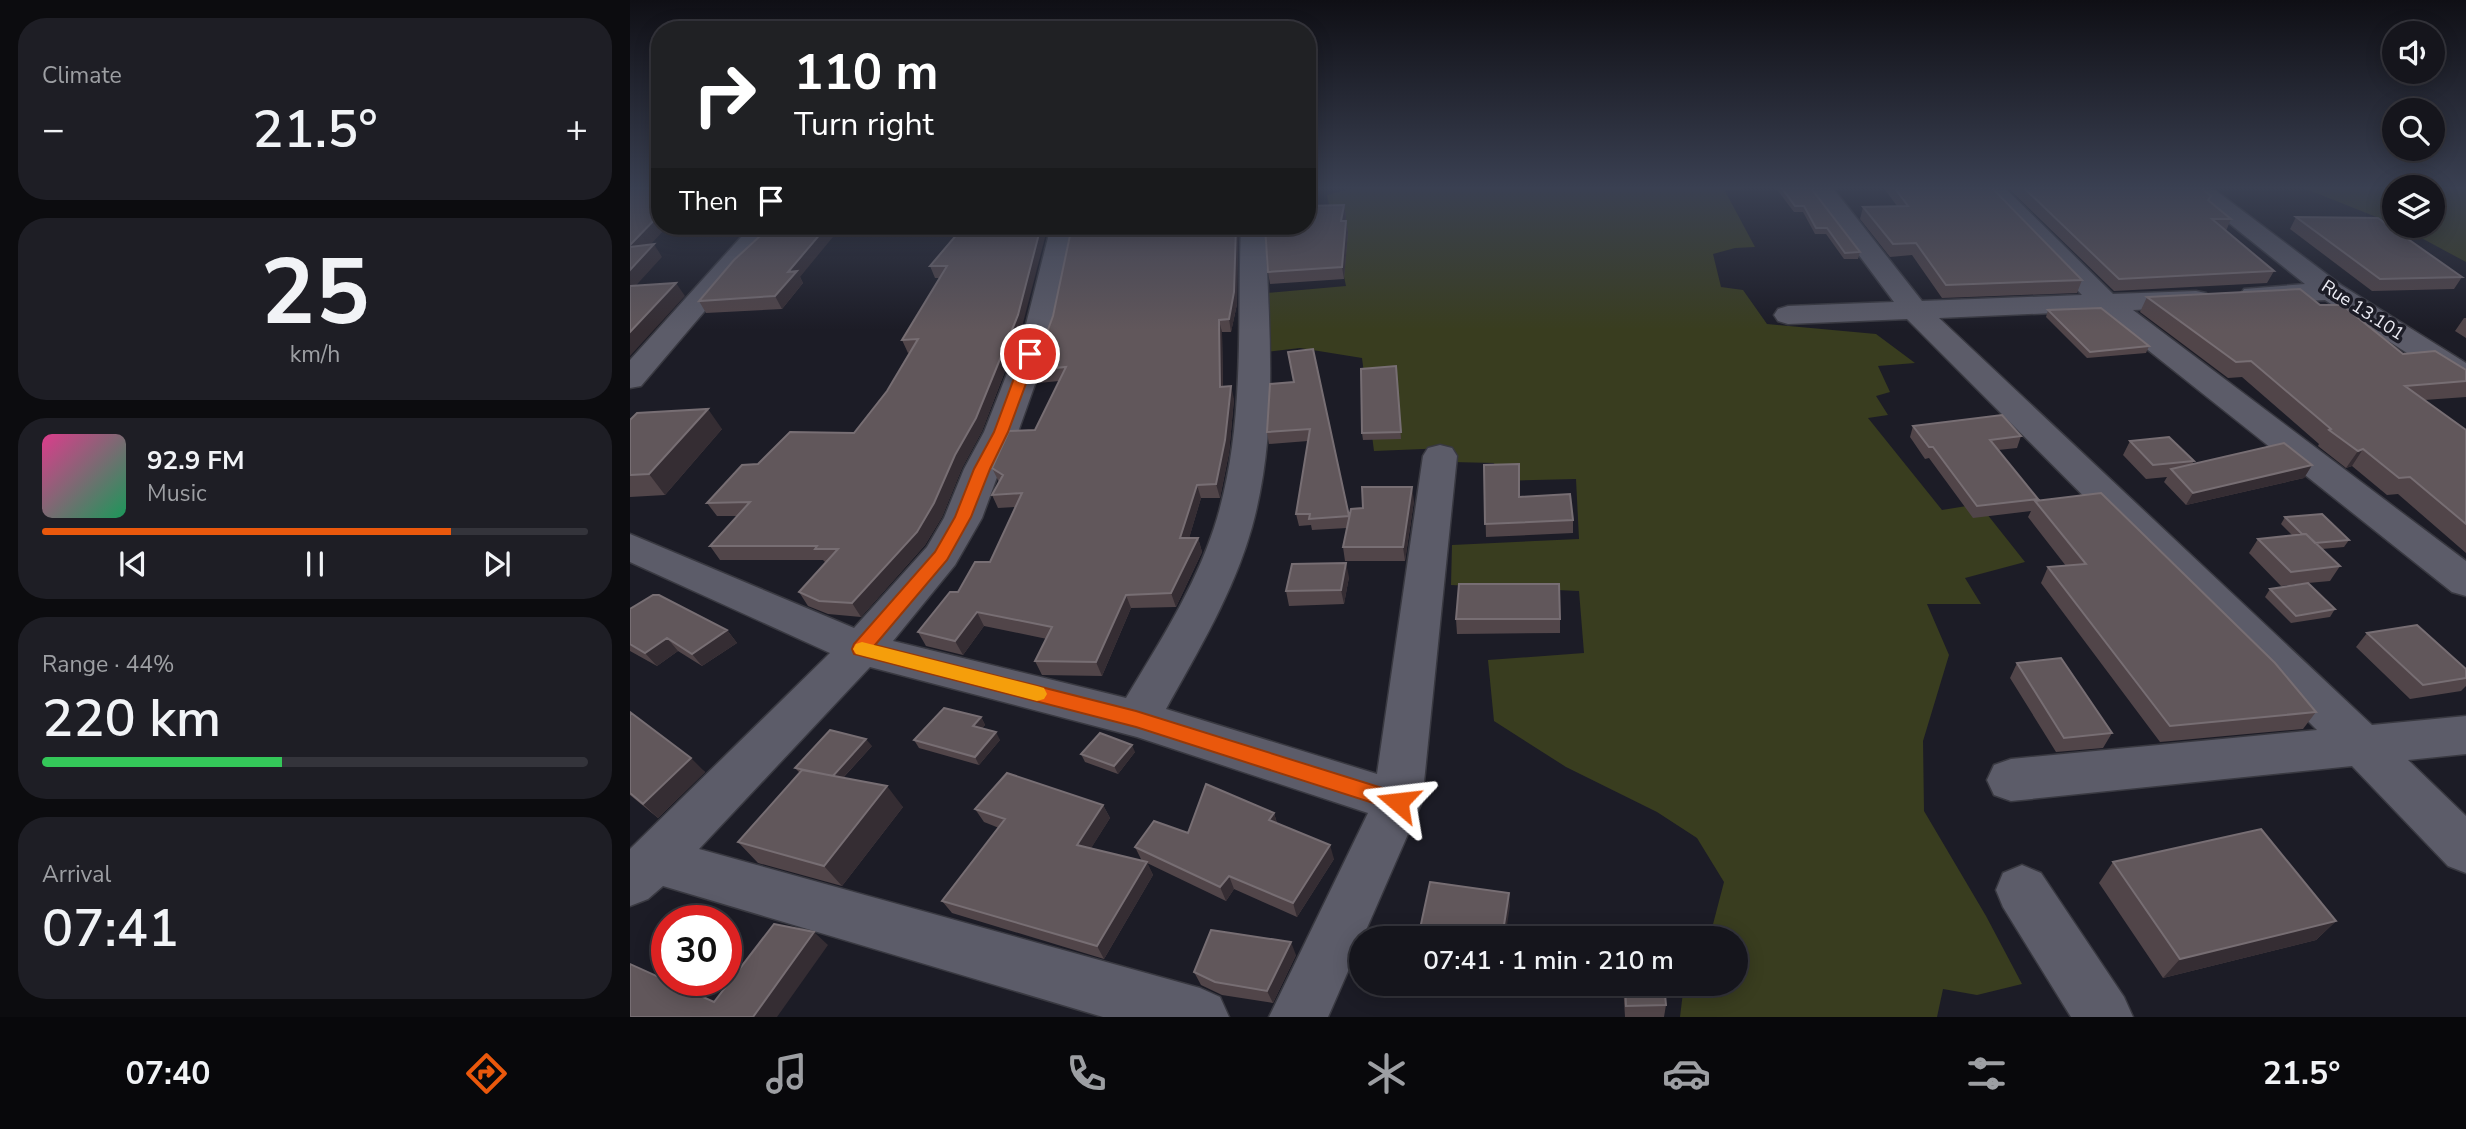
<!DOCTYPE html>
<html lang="en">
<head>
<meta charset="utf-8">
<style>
	:root { --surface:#15151c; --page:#1e1e25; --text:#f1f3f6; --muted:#9d9fa3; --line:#34343b; --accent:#ea580c }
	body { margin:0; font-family:"Nunito Sans",sans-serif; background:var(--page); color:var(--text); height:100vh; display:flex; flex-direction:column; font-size:26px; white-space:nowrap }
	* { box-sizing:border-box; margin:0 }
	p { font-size:23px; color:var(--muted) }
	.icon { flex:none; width:38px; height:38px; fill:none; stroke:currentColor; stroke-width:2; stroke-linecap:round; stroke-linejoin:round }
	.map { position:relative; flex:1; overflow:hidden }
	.side { display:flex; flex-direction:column; gap:18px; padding:18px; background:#0c0c0f; width:630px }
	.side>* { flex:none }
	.top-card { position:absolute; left:21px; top:21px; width:665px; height:214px; border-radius:28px; box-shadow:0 4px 18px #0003,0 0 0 2px var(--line); background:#202124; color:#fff; overflow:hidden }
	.tools { position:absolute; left:1752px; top:21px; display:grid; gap:14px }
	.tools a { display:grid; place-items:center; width:63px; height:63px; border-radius:50%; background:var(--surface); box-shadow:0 4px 18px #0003,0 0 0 2px var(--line); font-size:35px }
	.speed { position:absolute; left:21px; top:905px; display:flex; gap:14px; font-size:35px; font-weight:700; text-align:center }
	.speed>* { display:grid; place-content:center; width:91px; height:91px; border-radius:50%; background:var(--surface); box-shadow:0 4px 18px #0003,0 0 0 2px var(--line); line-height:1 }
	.speed .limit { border:10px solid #d22; background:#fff; color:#111 }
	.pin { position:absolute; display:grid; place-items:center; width:60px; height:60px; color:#fff; margin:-30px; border:4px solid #fff; border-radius:50%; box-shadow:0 2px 7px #0007 }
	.me { position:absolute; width:77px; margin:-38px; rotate:287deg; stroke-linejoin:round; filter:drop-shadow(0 0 5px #0008) }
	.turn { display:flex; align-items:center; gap:24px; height:147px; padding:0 28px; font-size:32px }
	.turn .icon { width:91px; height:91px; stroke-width:2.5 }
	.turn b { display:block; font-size:49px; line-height:60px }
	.then { display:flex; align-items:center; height:66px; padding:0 28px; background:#0003; gap:14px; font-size:26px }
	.big { font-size:52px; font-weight:600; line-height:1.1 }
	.side .card { flex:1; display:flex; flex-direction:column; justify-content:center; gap:10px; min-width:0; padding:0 24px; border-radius:28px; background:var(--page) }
	.side .dial { align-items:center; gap:0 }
	.dial b { font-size:91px; line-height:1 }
	.song { display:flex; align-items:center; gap:21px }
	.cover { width:84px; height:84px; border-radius:10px; background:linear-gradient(135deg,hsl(330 70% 55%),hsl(150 70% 35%)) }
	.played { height:7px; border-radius:4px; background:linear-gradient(90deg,var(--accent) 75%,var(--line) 75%) }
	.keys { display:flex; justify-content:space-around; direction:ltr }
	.heat { display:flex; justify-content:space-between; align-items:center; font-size:38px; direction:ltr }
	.charge { height:10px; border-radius:5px; background:linear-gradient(90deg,#34c759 44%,var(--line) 0) }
	.trip { position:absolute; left:719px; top:926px; width:399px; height:70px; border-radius:35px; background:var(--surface); box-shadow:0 4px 18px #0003,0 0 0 2px var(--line); font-weight:600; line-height:70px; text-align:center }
	.menu { display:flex; height:112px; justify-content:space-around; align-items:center; background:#08080b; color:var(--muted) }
	.menu .icon { width:49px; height:49px }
	.menu .on { color:var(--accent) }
	.menu b { font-size:32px; color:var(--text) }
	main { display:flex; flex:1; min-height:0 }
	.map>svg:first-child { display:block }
</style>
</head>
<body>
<main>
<section class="side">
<div class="card"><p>Climate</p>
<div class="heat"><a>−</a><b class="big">21.5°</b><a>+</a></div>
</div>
<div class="card dial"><b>25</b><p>km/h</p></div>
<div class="card">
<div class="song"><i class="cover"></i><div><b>92.9 FM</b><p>Music</p></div></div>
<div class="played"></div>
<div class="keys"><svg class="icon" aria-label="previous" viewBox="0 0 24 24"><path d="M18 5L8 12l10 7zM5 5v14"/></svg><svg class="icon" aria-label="pause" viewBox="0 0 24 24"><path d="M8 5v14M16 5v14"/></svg><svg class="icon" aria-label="next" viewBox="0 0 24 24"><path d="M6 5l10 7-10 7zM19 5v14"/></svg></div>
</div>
<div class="card"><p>Range · 44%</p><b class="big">220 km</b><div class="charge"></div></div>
<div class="card"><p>Arrival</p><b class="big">07:41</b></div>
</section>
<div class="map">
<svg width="1836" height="1017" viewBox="0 0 1836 1017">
	<rect width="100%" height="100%" fill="#1c1c26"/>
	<path fill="#393d1f" d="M727 187H1131L1095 191 1125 247 1105 248 1083 254 1091 287 1113 290 1137 324 1246 334 1285 363 1248 366 1260 392 1246 396 1258 415 1238 418 1312 510 1349 504 1395 562 1335 578 1351 604H1297L1319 655 1293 741 1294 811 1356 916 1392 984 1347 995 1313 989 1307 1017H1050L1054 984H1106V938H1069L1081 932 1094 882 1067 838 1027 812 936 767 864 721 858 660 954 653 949 591 821 585 822 545 949 539 946 479 870 481 864 463 822 462 818 448 744 451 732 358 670 348 628 353 637 293 716 286 697 195Z
		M1671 187H1836V262L1769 226H1802V187H1764V224Z"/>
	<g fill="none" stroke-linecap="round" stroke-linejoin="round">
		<g stroke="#393941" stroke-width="3">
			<path id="minor" d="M1178 187H1202L1292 301 1452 295 1349 187H1374L1483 294 1566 291 1576 293 1580 299 1576 305 1566 307 1503 310 1836 561V596L1822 592 1469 311 1309 318 1742 725 1836 716V754L1778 760 1836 816V873L1818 866 1722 766 1381 801 1364 795 1357 780 1364 765 1381 759 1687 730 1277 319 1158 324 1148 321 1144 315 1148 309 1158 306 1264 302Z
				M1554 187H1581L1711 285 1836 363V386L1825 384 1695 300 1624 303 1614 301 1610 295 1614 289 1675 284Z
				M421 226H445L425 328 388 432 370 469 352 518 325 565 263 641 496 698C529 643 564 589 584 528 616 430 607 327 611 226H635C639 326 649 430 622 527 604 592 568 651 536 709L747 774 793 456 798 448 810 445 822 448 827 456 792 802 698 1017H639L738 813 507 737 240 667 69 849 570 988 590 997 599 1017H473L33 886 18 899 0 906V849L200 653 0 562V534L224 628 297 547 314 518 334 469 354 432 395 328Z
				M121 233 130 236 134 241 130 246 11 386 0 388V360L112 236Z
				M1392 865 1411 873 1494 997 1503 1017H1441L1373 907 1366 890 1373 873Z"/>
		</g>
		<use href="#minor" fill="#5c5c69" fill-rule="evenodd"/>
	</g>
	<path fill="#514549" d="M1145 187H1180L1230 252 1228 259H1214L1196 234H1185L1173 212H1164Z
		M1253 187H1361L1452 280 1447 293 1312 298 1282 255 1260 257 1230 219 1233 207 1267 206Z
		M1377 187H1570L1579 201 1601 219 1596 231 1644 271 1637 283 1484 291Z
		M714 205 716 217 715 221H716L718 232 714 279 640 284 638 272Z
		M1666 217 1832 277 1824 289 1742 291 1660 229Z
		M334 226 392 327 352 431 332 468 312 517 295 545 231 617 198 614 178 606 169 592 196 563 193 560H90L80 546 107 516H87L77 503 128 464 224 433 257 391 280 352 278 353 272 340 310 278H305L300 266Z
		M170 277 173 283 152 309 76 313 69 301Z
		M1517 297 1690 305 1773 354 1836 370V397L1794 400 1836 430V553L1768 494 1757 495 1722 466 1716 468 1688 446 1689 444 1612 377 1598 378 1510 312Z
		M607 304 601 332H592L593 386 604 399 599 453 590 498H571L559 538H568L572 552 546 607 501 608 472 676 412 675 405 661 417 639 354 626 333 655 296 646 288 632 360 562 385 507 368 508 362 495 369 482 362 468 405 430 429 381 408 383 403 370 423 316Z
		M1418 310 1519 346 1516 353 1457 358 1416 317Z
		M1834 318H1836V338L1825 331Z
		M766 366 771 439 733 440 732 433Z
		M664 382 719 517 784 501 775 561H715L713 547 717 528 682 530 681 525 669 526 666 514 678 441 639 444 637 432Z
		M0 420 92 429 35 495 0 497Z
		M1283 426 1391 436 1387 448 1368 450 1408 499 1407 501 1686 712 1673 729 1530 742 1411 583 1418 567 1436 566 1398 517 1401 511 1343 518 1299 458 1295 459 1280 437Z
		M1500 441 1564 461 1562 464 1682 465 1674 478 1556 505 1534 482 1537 477 1516 479 1493 455Z
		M854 465 889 497 943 520V533L856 537Z
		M1655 517 1719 540 1714 547 1692 549 1710 566 1700 581 1678 583 1705 609 1700 617 1661 623 1635 597 1640 589 1677 583 1651 586 1619 553 1628 539 1662 535 1651 524Z
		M719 577 714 604 659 606 656 591Z
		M0 609 97 630 107 643 72 666 48 651 27 666 0 651Z
		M826 619H930V633L827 634Z
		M1737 633 1836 669V686L1831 691 1780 699 1726 647Z
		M1387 663 1482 733 1473 748 1426 752 1380 678Z
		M0 712 75 772 28 818 0 795Z
		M351 717 355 725 352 728 370 740 349 765 289 748 284 740Z
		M242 746 213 778 273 807 212 886 128 863 108 842 170 773 165 768Z
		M505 752 488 774 455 762 451 754Z
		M473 805 480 818 461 848 512 861 505 847 558 833 644 813 647 823 704 859 667 917 604 889 596 901 517 863 523 875 474 959 322 913 312 901 369 828 354 822 345 809Z
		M1483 862 1706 921 1686 940 1533 978 1469 883Z
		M666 955 643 1003 592 995 571 985 564 972Z
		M809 984H867L866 991Z
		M993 984H1034L1036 1005 1034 1017H995Z"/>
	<path fill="#352d33" d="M714 205 716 217 713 232 711 221Z
		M30 214V226H38L6 260 0 251V245Z
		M716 221 718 232 714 279 712 267Z
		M197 226H212L170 277 173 283 152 309 145 296 158 272Z
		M411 226H418L392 327 352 431 332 468 312 517 295 545 231 617 222 603 325 455Z
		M606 226H609L607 304 601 332 599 319Z
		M24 244 32 257 0 292V270Z
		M46 283 55 296 0 356V332Z
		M589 320 592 332 593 400 590 387Z
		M601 386 604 399 599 453 590 498 586 484Z
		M78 409 92 429 35 495 19 474Z
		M1733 449 1722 466 1716 468 1728 451Z
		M1682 465 1674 478 1556 505 1563 493Z
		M567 485 571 498 555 552 550 538Z
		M782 487 784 501 775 561 773 547Z
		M568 538 572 552 546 607 541 593Z
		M716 563 719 577 714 604 711 590Z
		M496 595 501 608 472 676 466 662Z
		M347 612 354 626 333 655 325 641Z
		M97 630 107 643 72 666 62 654Z
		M37 638 48 651 27 666 15 653Z
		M351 717 355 725 348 733 343 726Z
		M366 732 370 740 349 765 345 757Z
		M236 739 242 746 208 783 202 776Z
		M502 745 505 752 488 774 484 766Z
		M61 758 75 772 28 818 13 804Z
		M257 786 273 807 212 886 194 866Z
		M473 805 480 818 455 858 447 845Z
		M644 813 648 828 639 820Z
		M700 845 704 859 667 917 663 903Z
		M517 862 523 875 474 959 467 946Z
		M599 876 604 889 596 901 590 887Z
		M879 893 880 906 875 938H872Z
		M1706 921 1686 940 1533 978 1550 959Z
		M184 932 198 945 147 1017H123Z
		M661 942 666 955 643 1003 637 991Z"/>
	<path fill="#61575b" stroke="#776e73" stroke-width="2" d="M0 187H30V214L0 245Z
		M1151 187H1180L1230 252 1215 253 1197 228H1186L1174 206H1165Z
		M1264 187H1361L1452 280 1316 285 1286 243 1263 244 1233 207 1278 206Z
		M1393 187H1570L1581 196 1578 200 1601 219H1582L1644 271 1489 279Z
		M714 205 711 221H716L712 267 638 272 635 226H677V206Z
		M1666 217 1748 218 1832 277 1750 279Z
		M141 226H197L158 272 167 271 145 296 69 301 104 260Z
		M334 226H411L388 315 346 418 325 455 304 503 287 532 222 603 189 601 169 592 208 549H185L187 546H80L120 502 77 503 112 465 128 464 160 432 224 433 257 391 288 339 272 340 317 266H300Z
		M442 226H606L604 292 599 319 589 320 590 387 601 386 595 440 586 484 567 485 550 538H568L541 593 496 595 466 662 405 661 422 627 347 612 325 641 288 632 320 592H328L345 562H360L392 493 362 495 373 475 362 468 379 431 405 430 436 367 403 370 423 316Z
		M24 244 0 270V247Z
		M46 283 0 332V286Z
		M1670 289 1690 305H1712L1773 354 1805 351 1836 370V381L1775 386 1836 430V524L1780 477 1769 478 1733 449 1728 451 1699 430 1701 429 1621 361 1606 362 1517 297Z
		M1471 308 1519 346 1460 352 1418 310Z
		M683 349 719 516 679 519 680 514H666L680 429 637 432 640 384 664 382 658 352Z
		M766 366 771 432 732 433 731 369Z
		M78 409 19 474 0 475V420L7 413Z
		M1372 415 1391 436 1360 440 1408 499 1347 506 1303 447H1299L1283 426Z
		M1539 437 1564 461 1523 465 1500 441Z
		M1654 443 1682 465 1563 493 1541 469Z
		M889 464V497L940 494 943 520 855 524 854 465Z
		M732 487H782L773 547H713L721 509 733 508Z
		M1471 493 1645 663 1686 712 1540 726 1418 567 1456 564 1405 501Z
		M1692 514 1719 540 1685 543 1676 534H1672L1655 517Z
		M1676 534 1710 566 1661 572 1628 539Z
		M716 563 711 590 656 591 662 564Z
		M1678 583 1705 609 1666 616 1640 589Z
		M829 584H929L930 619H826Z
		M23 595H29L97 630 62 654 37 638 15 653 0 644V609Z
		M1787 625 1836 669V678L1793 685 1737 633Z
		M1431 658 1482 733 1434 738 1387 663Z
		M314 708 351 717 343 726 366 732 345 757 284 740Z
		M0 712 61 758 13 804 0 793Z
		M200 730 236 739 203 776 165 768Z
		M470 733 502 745 484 766 451 754Z
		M172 770 257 786 194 866 108 842Z
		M377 773 473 805 447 845 517 862 467 946 312 901 375 819 345 809Z
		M576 784 644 813 639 820 700 845 663 903 599 876 590 887 505 847 524 821 558 833Z
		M1631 829 1706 921 1550 959 1483 862Z
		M800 882 879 893 872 938H788Z
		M144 924 184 932 123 1017H0V964L84 1002Z
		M581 930 661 942 637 991 585 982 564 972Z
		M1030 935V938H993L992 936Z
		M995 984H1034L1036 1005 996 1006Z"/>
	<linearGradient id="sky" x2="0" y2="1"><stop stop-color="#0f0f15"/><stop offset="0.57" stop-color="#3a4052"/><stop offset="1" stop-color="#3a4052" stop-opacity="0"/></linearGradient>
	<rect width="1836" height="330" fill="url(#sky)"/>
	<path fill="#ea580c" stroke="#983908" stroke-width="2" d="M400 350 407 354 378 432 360 469 341 517 317 560 245 645 506 711 768 793 776 795 779 802 776 808 768 811 506 727 224 654 222 649 224 644 305 552 325 517 344 469 364 432 393 354Z"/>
	<path fill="#f59e0b" d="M232 642 407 686 414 688 417 694 414 699 407 701 226 654 223 649 226 644Z"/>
	<g text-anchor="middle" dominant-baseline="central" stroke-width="7" stroke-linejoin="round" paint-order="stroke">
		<g font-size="18" fill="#ececf4" stroke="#1c1c26">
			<text transform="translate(1733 310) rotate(33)">Rue 13.101</text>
		</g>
	</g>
</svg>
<div class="tools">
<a><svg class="icon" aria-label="sound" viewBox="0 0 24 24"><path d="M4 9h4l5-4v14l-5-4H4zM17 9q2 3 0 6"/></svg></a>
<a><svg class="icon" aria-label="search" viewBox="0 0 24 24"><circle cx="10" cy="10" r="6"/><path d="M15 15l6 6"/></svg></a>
<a><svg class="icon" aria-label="layers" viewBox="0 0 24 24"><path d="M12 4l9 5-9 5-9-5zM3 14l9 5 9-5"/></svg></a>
</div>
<div class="speed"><div class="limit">30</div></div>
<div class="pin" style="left:400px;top:354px;background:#d93025"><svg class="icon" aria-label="arrive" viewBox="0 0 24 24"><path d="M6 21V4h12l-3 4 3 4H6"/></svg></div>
<svg class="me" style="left:768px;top:802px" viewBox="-20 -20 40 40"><path d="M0-17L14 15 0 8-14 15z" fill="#ea580c" stroke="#fff" stroke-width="4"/></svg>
<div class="trip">07:41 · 1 min · 210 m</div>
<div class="top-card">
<div class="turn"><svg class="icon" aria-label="right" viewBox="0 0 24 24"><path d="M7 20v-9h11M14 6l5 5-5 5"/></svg><div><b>110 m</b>Turn right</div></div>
<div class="then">Then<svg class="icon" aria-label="arrive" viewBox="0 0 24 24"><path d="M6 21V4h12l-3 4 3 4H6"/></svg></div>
</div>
</div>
</main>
<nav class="menu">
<b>07:40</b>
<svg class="icon on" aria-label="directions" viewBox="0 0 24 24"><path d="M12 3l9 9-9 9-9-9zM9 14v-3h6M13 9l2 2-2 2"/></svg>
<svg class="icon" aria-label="music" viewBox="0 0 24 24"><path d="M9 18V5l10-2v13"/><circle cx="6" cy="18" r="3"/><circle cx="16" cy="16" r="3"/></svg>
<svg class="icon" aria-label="phone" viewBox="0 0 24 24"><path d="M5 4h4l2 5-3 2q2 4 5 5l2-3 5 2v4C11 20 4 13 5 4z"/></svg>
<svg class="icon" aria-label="climate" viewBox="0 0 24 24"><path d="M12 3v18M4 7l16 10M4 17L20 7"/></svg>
<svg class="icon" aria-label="car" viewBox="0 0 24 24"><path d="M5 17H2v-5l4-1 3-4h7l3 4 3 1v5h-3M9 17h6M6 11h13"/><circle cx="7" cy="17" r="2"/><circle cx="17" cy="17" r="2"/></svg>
<svg class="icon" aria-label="filters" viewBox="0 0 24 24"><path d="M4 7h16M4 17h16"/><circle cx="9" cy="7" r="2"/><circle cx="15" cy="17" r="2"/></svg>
<b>21.5°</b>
</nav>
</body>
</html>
